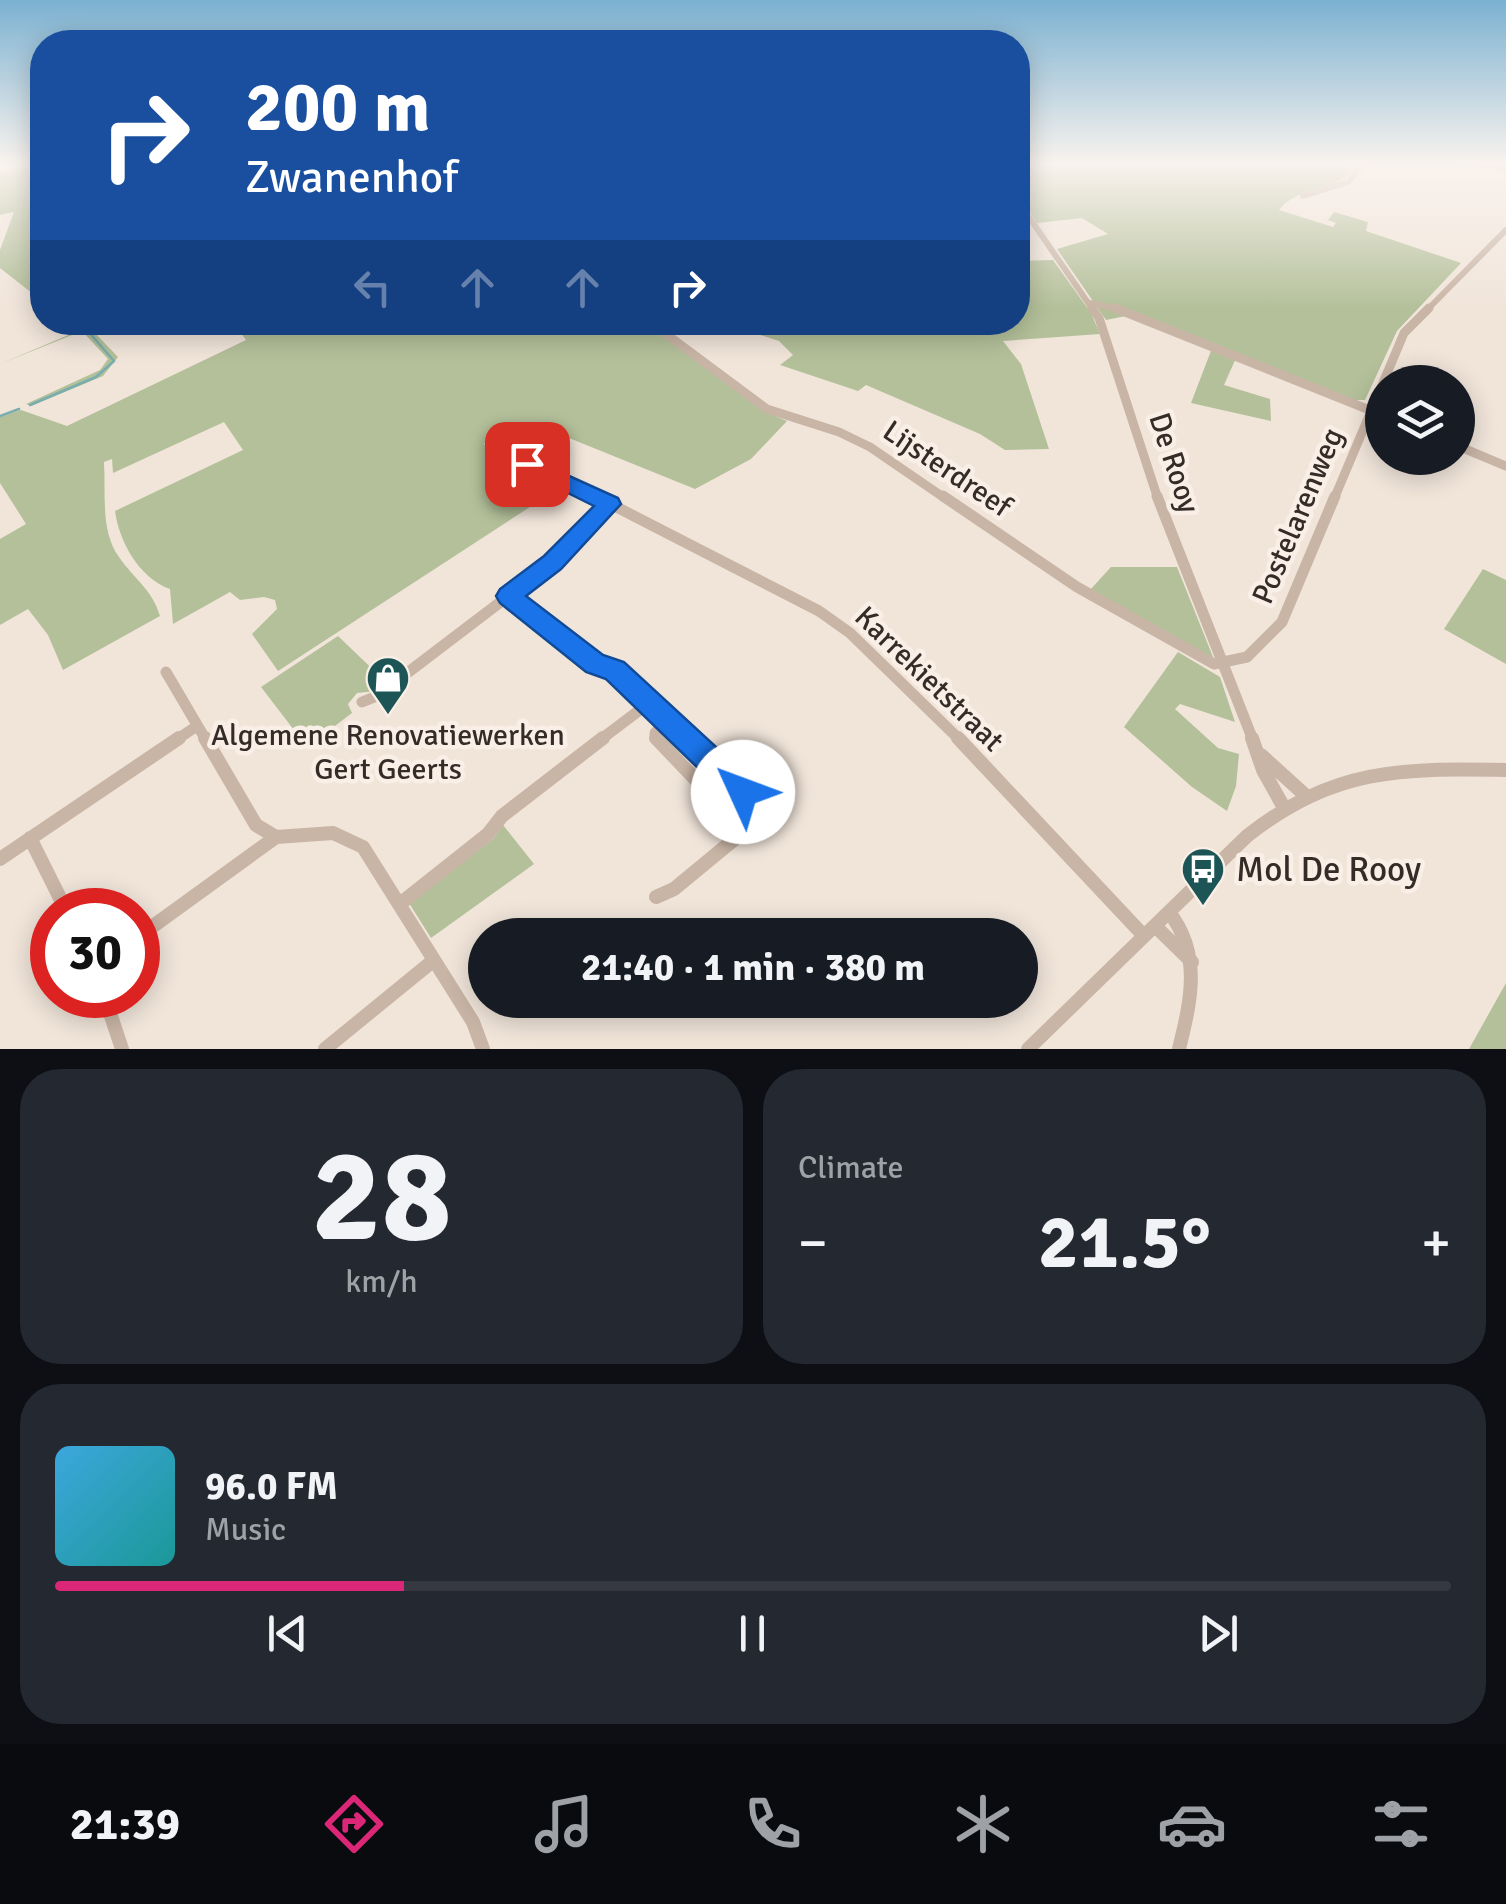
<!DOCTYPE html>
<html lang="en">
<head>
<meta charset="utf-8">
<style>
	:root { --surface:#171b24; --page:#242831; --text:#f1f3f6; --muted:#9ea1a6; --line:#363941; --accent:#db2777 }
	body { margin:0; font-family:Signika,sans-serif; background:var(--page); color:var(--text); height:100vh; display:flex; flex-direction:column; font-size:38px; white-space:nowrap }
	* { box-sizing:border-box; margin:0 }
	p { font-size:32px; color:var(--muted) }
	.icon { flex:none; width:55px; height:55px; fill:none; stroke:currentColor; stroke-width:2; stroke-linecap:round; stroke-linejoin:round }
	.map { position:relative; height:1049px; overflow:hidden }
	.drawer { display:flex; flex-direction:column; gap:20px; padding:20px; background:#0d0f14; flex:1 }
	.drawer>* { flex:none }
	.banner { position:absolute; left:30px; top:30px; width:1000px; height:305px; border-radius:40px; box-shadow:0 5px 25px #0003; background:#1a4fa0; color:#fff; overflow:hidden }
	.controls { position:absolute; left:1365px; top:365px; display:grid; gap:20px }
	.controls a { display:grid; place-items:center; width:110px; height:110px; border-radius:50%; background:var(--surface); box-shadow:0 5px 25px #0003; font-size:50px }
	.speed { position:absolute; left:30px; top:888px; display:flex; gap:20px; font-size:50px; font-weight:700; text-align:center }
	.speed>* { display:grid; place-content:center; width:130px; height:130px; border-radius:50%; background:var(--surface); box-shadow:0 5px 25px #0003; line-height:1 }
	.speed .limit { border:15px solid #d22; background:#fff; color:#111 }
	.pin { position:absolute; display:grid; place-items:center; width:85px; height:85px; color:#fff; margin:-42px; border-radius:20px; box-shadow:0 5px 15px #0006 }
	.me { position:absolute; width:110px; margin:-55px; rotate:313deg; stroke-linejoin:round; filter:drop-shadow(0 0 8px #0008) }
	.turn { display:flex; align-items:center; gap:35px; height:210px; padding:0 50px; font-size:45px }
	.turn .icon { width:130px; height:130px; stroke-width:2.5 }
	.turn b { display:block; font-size:70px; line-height:85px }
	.lanes { display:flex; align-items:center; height:95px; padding:0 50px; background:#0003; justify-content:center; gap:50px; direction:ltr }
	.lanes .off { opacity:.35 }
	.big { font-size:75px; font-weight:700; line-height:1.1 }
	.drawer .tile { flex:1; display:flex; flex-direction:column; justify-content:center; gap:15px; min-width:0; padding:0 35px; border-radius:40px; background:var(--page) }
	.drawer .dial { align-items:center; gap:0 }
	.dial b { font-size:130px; line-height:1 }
	.song { display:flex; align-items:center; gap:30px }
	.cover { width:120px; height:120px; border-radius:15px; background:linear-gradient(135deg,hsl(200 70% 55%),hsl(180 70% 35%)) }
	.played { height:10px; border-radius:5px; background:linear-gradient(90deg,var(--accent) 25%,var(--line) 25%) }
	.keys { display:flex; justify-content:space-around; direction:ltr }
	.heat { display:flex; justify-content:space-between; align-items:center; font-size:55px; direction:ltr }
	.drawer .tiles { flex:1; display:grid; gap:20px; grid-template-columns:1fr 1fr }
	.tile:last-child { grid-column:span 2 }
	.trip { position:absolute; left:468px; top:918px; width:570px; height:100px; border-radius:50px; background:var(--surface); box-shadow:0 5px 25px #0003; font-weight:700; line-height:100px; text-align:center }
	.menu { display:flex; height:160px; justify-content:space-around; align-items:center; background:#090b0e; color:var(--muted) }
	.menu .icon { width:70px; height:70px }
	.menu .current { color:var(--accent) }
	.menu b { font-size:45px; color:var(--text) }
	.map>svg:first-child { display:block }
</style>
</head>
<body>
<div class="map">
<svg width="1506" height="1049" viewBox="0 0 1506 1049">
	<rect width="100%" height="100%" fill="#f1e5da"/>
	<path fill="#b4c09a" d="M42 162V301L0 268V250L14 212 0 215V173Z
		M1018 162H1321L1354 170C1332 192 1298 186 1279 210L1333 227 1336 223 1328 220 1334 212 1368 222 1366 231 1461 263 1397 331 1365 400H1352L1236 358 1224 385 1270 399 1271 421 1191 403 1214 343 1136 314 1106 320 1057 249 1108 234 1082 218 1037 223 1018 193Z
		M1053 260 1091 313 1100 334 1003 341 1021 364 1049 449 1005 450 980 434 866 385 858 391 780 365 793 355 779 341 754 333 762 322H927L933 328 957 323 1018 322V261Z
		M99 322 115 323 93 331 118 357 103 376 31 406 26 404 100 370 108 359 82 331 0 364Z
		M610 322 649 326 765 412 787 421 751 459 695 489 564 436 528 460 496 444 490 435 484 444 506 464 559 488 278 671 252 634 277 609 275 600 264 597 240 600 230 592 173 624 170 589C139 578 119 541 115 511L243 450 224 422 113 473 112 459 104 462C106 493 100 531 119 557 134 579 152 589 160 616L63 670 48 635 28 609 0 625V539L26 524 0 483V417L21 410 67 426 246 340 234 323Z
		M1111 567H1177L1213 657 1204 656 1089 591Z
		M1483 569 1506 580V664L1444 629Z
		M338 636 387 683 376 691 357 693 348 704 352 713 307 747 261 687Z
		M1178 652 1220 677 1235 722 1180 704 1175 709 1218 748 1239 754 1236 786 1227 811 1192 787 1124 727Z
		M503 825 534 864 431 938 409 903 493 839Z
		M1506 983V1049H1469Z"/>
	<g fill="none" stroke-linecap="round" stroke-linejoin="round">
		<path stroke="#79adae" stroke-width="2.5" d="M30 405 96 377 114 361 87 330 103 322
			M0 416 19 409"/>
		<path stroke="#c9b5a6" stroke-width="6" d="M1462 162 1506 169
			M1303 196 1348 182 1365 162
			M1018 201 1093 310
			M1091 303 1122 310
			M1427 310 1506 230"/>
		<path stroke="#c9b5a6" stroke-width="9" d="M1092 308 1099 318 1158 499
			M1115 308 1382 415
			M640 322 654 325 767 409 839 432 870 447 946 499
			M1458 446 1506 466
			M527 464 600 499
			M1334 499 1404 333 1429 308"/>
		<path stroke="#c9b5a6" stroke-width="11" d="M595 496 819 611 850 633 960 740
			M943 496 1077 587 1214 664 1247 657 1282 622 1335 496
			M1157 496 1253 740
			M508 596 595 664 615 670 689 740
			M166 672 206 740
			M362 702 377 696 553 562 610 504
			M176 740 197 726
			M600 740 649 703
			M656 740 655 733 667 720"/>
		<path stroke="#c9b5a6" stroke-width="14" d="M205 738 256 825 276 837 333 833 363 847 473 1022 483 1049
			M656 738 719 804 730 803 743 792
			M958 738 1144 936
			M1252 738 1263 770 1283 806
			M1261 755 1305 795
			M30 838 66 910
			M0 859 179 738
			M656 897 674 889 754 823 758 813 754 803 686 738
			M401 903 488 834 502 816 603 738
			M1169 912C1202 955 1191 1000 1179 1049
			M1155 926 1192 962
			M138 937 276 837
			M104 995 122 1049
			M325 1049 434 960
			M1028 1049 1247 836C1334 768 1400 768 1506 770"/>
	</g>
	<linearGradient id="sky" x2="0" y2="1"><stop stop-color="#7bb1d1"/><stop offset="0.53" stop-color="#f9f3ee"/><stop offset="1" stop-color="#f9f3ee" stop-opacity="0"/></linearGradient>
	<rect width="1506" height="308" fill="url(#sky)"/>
	<path fill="#1a73e8" stroke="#114b97" stroke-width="2.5" d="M527 457 618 498 621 504 561 569 526 596 603 655 624 662 754 782 758 792 754 802 743 806 733 802 606 679 586 672 500 603 496 596 500 589 544 556 594 506 520 469 517 464Z"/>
	<defs>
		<g id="shop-pin" transform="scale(2.25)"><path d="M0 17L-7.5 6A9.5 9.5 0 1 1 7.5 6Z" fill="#1d5456" stroke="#f9efe6"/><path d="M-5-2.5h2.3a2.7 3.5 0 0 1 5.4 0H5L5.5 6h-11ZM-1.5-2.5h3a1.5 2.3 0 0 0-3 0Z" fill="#fff"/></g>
		<g id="bus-pin" transform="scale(2.25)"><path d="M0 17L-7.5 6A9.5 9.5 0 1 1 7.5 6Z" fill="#1d5456" stroke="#f9efe6"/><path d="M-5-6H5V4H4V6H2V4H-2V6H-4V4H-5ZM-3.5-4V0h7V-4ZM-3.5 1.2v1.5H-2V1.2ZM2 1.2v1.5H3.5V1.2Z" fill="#fff"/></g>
	</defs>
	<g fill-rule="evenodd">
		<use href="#shop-pin" x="388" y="678"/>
		<use href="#bus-pin" x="1203" y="869"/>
	</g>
	<g text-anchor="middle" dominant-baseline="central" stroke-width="9" stroke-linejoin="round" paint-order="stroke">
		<g font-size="30" fill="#352b27" stroke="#f9efe6">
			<text transform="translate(1174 463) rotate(72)">De Rooy</text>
			<text transform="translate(947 469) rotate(34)">Lijsterdreef</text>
			<text transform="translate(1298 516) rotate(-67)">Postelarenweg</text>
			<text transform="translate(929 679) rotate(44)">Karrekietstraat</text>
		</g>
		<g font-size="30" fill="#352b27" stroke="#f9efe6">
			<text x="388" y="735">Algemene Renovatiewerken<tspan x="388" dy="34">Gert Geerts</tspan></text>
		</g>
		<g font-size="35" fill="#352b27" stroke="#f9efe6" text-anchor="start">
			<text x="1236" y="869">Mol De Rooy</text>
		</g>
	</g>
</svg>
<div class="controls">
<a><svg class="icon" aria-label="layers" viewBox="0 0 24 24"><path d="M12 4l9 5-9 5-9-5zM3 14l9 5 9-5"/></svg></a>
</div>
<div class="speed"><div class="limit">30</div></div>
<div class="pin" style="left:527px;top:464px;background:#d93025"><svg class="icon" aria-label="arrive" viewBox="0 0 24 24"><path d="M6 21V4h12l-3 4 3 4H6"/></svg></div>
<svg class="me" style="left:743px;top:792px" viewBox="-20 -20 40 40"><circle r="19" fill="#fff"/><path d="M0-13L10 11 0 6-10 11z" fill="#1a73e8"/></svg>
<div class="trip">21:40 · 1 min · 380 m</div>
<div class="banner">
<div class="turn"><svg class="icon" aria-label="right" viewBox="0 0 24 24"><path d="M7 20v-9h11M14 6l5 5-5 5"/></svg><div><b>200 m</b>Zwanenhof</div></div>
<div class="lanes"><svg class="icon off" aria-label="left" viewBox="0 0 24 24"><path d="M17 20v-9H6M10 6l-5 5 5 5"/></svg><svg class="icon off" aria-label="ahead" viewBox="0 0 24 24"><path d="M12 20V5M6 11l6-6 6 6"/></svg><svg class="icon off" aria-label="ahead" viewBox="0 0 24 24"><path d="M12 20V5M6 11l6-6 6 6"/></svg><svg class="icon" aria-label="right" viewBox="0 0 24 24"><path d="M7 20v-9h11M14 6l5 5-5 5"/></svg></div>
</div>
</div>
<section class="drawer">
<div class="tiles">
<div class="tile dial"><b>28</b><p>km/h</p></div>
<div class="tile"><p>Climate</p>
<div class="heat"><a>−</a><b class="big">21.5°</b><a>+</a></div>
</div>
<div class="tile">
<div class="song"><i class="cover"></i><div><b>96.0 FM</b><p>Music</p></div></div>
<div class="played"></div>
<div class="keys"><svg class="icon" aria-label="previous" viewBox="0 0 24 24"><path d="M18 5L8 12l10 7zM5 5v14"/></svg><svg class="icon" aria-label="pause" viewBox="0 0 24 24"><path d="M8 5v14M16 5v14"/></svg><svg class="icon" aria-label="next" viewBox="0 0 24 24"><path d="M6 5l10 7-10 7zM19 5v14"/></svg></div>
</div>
</div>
</section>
<nav class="menu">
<b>21:39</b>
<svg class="icon current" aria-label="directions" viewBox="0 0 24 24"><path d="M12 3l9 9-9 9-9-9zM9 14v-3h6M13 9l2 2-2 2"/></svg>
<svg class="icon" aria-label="music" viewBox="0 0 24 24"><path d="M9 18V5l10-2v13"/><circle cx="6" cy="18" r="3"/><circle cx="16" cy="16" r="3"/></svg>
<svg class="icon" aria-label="phone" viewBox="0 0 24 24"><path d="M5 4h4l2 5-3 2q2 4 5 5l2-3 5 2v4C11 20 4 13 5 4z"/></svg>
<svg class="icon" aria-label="climate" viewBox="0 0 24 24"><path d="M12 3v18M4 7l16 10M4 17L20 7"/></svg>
<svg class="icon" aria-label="car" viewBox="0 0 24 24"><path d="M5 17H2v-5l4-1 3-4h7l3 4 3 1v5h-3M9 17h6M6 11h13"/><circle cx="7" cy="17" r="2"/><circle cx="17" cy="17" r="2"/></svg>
<svg class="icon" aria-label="filters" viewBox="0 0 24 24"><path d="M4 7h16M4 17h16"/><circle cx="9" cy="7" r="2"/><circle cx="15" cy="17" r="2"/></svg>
</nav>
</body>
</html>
